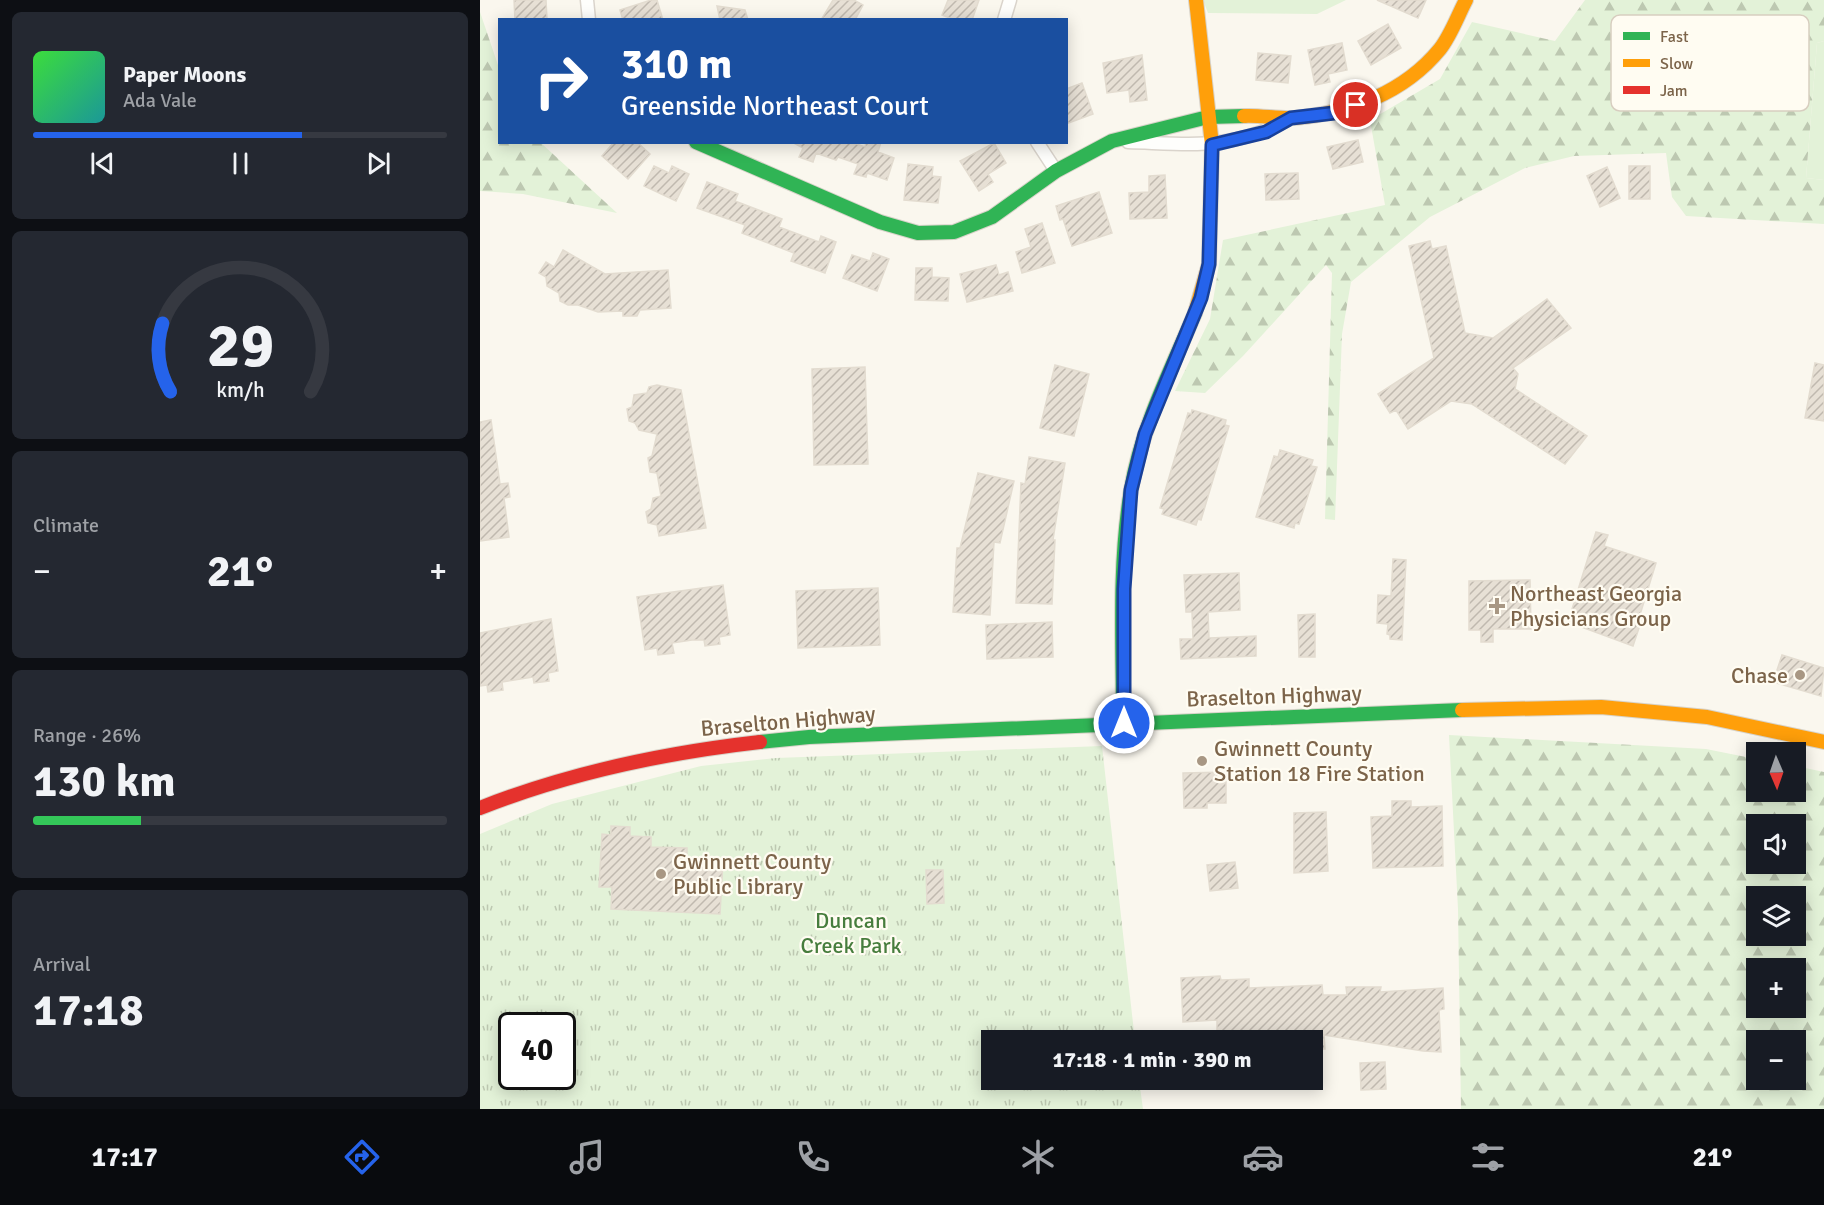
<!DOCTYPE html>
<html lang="en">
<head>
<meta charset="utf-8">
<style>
	:root { --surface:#171b24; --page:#242831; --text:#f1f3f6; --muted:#9ea1a6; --line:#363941; --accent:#2563eb }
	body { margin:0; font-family:Signika,sans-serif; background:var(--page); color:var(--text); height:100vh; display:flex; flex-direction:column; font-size:22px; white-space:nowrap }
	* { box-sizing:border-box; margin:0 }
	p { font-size:20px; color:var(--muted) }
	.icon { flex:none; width:33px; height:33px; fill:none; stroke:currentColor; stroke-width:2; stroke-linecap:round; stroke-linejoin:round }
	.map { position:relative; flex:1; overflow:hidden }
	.drawer { display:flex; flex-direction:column; gap:12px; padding:12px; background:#0d0f14; width:480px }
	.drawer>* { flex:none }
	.hud { position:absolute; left:18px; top:18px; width:570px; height:126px; border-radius:0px; box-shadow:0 3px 15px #0003; background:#1a4fa0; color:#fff; overflow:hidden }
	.needle { width:39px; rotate:178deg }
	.controls { position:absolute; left:1266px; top:742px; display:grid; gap:12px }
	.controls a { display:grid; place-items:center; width:60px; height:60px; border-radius:0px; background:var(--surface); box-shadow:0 3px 15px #0003; font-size:30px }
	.speed { position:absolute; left:18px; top:1012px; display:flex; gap:12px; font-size:30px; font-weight:700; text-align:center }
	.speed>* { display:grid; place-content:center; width:78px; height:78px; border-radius:50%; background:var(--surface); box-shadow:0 3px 15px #0003; line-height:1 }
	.speed .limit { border:3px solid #111; border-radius:9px; background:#fff; color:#111 }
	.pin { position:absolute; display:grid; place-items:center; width:51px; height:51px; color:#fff; margin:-26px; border:3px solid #fff; border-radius:50%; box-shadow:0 2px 6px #0007 }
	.me { position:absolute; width:66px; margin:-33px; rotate:0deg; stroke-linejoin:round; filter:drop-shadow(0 0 4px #0008) }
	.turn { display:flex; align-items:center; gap:21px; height:126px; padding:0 24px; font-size:27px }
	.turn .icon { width:78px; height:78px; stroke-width:2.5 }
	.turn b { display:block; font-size:42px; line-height:51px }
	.big { font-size:45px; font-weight:700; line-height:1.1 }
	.drawer .widget { flex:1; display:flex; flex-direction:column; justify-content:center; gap:9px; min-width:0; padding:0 21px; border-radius:9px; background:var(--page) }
	.drawer .dial { align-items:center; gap:0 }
	.dial svg { height:156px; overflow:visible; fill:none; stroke:var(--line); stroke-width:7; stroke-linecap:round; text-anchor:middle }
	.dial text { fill:var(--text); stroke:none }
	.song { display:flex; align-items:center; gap:18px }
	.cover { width:72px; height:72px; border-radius:9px; background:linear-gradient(135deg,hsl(120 70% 55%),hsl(180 70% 35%)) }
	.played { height:6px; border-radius:3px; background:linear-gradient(90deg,var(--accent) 65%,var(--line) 65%) }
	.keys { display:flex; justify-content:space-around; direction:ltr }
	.heat { display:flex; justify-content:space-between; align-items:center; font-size:33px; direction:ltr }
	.charge { height:9px; border-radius:4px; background:linear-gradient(90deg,#34c759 26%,var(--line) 0) }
	.trip { position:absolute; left:501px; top:1030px; width:342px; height:60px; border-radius:0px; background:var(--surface); box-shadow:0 3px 15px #0003; font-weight:700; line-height:60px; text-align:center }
	.dock { display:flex; height:96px; justify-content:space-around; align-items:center; background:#090b0e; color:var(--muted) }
	.dock .icon { width:42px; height:42px }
	.dock .active { color:var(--accent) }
	.dock b { font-size:27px; color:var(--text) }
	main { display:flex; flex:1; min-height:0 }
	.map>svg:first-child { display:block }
</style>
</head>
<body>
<main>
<section class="drawer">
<div class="widget">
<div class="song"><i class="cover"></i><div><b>Paper Moons</b><p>Ada Vale</p></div></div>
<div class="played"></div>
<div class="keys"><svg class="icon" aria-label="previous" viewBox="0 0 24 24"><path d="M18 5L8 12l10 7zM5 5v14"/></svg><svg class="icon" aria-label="pause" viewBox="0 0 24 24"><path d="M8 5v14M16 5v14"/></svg><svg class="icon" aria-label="next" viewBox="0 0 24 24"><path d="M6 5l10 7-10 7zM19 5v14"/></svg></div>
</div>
<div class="widget dial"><svg viewBox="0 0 100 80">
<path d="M14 69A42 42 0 1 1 86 69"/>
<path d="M14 69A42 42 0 0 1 10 34" stroke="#2563eb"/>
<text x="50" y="56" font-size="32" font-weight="700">29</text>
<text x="50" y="72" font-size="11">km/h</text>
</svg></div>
<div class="widget"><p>Climate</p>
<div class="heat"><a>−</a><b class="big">21°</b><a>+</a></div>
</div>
<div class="widget"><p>Range · 26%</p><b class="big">130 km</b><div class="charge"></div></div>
<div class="widget"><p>Arrival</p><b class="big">17:18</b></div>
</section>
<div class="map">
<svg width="1344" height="1109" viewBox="0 0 1344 1109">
	<defs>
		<pattern id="forest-firs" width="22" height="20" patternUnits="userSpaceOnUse" patternTransform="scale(1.5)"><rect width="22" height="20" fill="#e3f2d8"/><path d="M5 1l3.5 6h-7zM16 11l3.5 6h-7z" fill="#bdc8b1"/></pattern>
		<pattern id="park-tufts" width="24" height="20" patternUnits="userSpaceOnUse" patternTransform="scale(1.5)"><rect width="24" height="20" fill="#e3f2d8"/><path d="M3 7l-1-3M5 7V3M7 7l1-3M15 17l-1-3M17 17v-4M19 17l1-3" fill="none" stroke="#bdc8b1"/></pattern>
		<pattern id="building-hatch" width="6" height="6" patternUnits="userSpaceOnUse" patternTransform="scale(1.5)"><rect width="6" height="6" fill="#e7e0d5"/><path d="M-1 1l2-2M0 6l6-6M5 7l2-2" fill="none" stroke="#c0b9af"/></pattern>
	</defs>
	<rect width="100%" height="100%" fill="#faf7ee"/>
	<path fill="#e3f2d8" d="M723 0H866L837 14 728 13Z
		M1344 41V180L1326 178 1337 43Z"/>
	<path fill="url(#forest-firs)" fill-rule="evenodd" d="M1105 0H1344V41L1337 43 1326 178 1344 180V224L1206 216 1192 197 1186 153 1094 156 1045 168 950 217 871 282 862 334 855 520 845 519 852 273 846 265 763 356 725 393 695 391 730 319 743 240 905 205 890 120 960 79 992 22 1075 41Z
		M0 12 19 68 20 142 61 143 137 213 43 194 0 191Z
		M969 735 1226 749 1276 759V792H1316V766L1344 772V1109H981L978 909ZM1276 825H1316V864H1276ZM1276 897H1316V936H1276ZM1276 969H1316V1008H1276ZM1276 1041H1316V1080H1276Z"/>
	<path fill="url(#park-tufts)" fill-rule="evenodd" d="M622 746 655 1041H512V1080H659L663 1109H0V834L72 804 221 766 296 758ZM32 1026H82V1077H32Z"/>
	<path fill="url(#building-hatch)" stroke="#e3dcd0" stroke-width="1.5" d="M34 0H66L67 20H35Z
		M171 0H177L183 20H143L140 10Z
		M353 0H374L383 5 375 20H341Z
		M468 0H499L492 20H475L462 15Z
		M897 0H946L938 18Z
		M237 6 265 10 268 20H240Z
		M908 24 921 48 891 65 878 41Z
		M862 43 867 70 848 74 850 82 835 85 828 50Z
		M778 53 811 56 808 83 776 80Z
		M662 55 667 100 650 102 649 90 627 93 623 63Z
		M602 83 613 114 586 124V89Z
		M878 140 883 162 853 169 847 147Z
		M134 142H157L170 154 148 179 122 156Z
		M312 142H371L385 147 386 142H401L398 152 414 158 407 180 387 173 386 177 374 174 378 164 358 157 356 160 336 153 333 162 319 157 323 148Z
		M514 143 526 163 508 174 513 182 499 191 480 161Z
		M428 164 453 167 452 176 461 177 458 203 424 200Z
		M174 166 189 173 192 166 209 174 196 201 164 186Z
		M1149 166H1170V199H1149Z
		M1127 167 1140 198 1120 207 1107 176Z
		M818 173 819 199 786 200 785 174Z
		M685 175 687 218 650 219 649 193 669 192V176Z
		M227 182 258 194 255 201 302 219 299 227 339 242 341 236 356 242 345 273 311 261 314 253 262 233 265 225 217 208Z
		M619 192 632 233 592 246 583 219 580 220 576 206Z
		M562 223 575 263 542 273 536 252 551 247 545 229Z
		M950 241 952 249 966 246 985 333 1013 338 1067 299 1091 328 1033 368 1038 374 1035 389 1107 436 1085 464 992 404 971 401 928 429 916 410 910 413 898 394 954 358 929 246Z
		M83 250 125 274 188 270 191 308 160 310 157 316H143V311L118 312 98 305H88L80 301 79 293 67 286 66 277 59 273 66 262 74 267Z
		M393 253 409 259 397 291 363 278 372 255 390 261Z
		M516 265 519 275 528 272 533 291 487 302 480 274Z
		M436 268H452V277L469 278 468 301 435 300Z
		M1335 363 1344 365V421L1325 418Z
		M575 365 609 374 594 436 560 428Z
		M385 367 388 464 334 465 332 369Z
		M177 385 201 390 226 528 179 536 177 525 168 523 166 512 171 509 173 498 181 496 177 473 170 472 168 458 172 456 177 434 159 430 155 423 149 421 147 409 152 407 154 395 167 393 169 387Z
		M712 410 746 420 745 425 749 426 721 520 718 519 716 525 682 514 684 509 680 508 708 413 711 414Z
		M11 420 20 484 28 483 30 497 24 498 29 537 0 541V422Z
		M800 450 833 460 831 466 837 467 819 524 815 523 814 528 776 517 794 456 798 457Z
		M549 457 585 463 573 540H575L572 604 536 603 541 483 545 484Z
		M498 473 534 481 520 543 514 542 510 615 473 612 477 548H480Z
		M1116 532 1128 535 1124 546 1176 563 1159 618 1162 619 1153 646 1088 622Z
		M913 559 926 560 922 640 910 639V635L907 634 908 624 897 623 898 595 911 596Z
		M759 573 760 610 728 612 729 638 776 636V656L701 659 700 639H713L712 612H706L704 575Z
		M1050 580 1051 629H1013V642H1001V630H989V581Z
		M243 585 250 635 239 637 240 644 225 646 224 640H212L192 643 194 653 178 655 177 648 165 650 157 597Z
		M398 588 400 645 318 648 316 591Z
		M835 614V657H819L818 615Z
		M71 619 78 671 68 673 69 681 54 683 53 677 22 682 23 690 8 692 7 685 0 686V633Z
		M572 622 573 657 507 659 506 625Z
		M1302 655 1344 668 1341 696 1293 682Z
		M746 772V803H727V808H704L703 773Z
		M912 801H931V807L962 806 963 866 893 868 891 817 912 816Z
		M846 812 848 871 814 873V813Z
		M131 826 150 827V836L171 837V847L207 848V859L243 861 240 914 131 909 132 887H119L122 834 131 835Z
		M755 862 758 888 730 891 727 865Z
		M446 870H463L464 903 447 904Z
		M740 976 741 980 769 979V988L842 985 843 995H867L866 987H901L900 992 963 988 964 1009 959 1010 961 1052 943 1051 844 1035 845 1049H832V1041H780V1031L737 1033V1020L703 1022 701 978Z
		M905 1062 906 1089 881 1090 880 1063Z"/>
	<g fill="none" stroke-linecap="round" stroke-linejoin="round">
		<g stroke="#dad4cc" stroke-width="15">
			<path id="street" d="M107 0 109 20
				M524 20 530 0
				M557 142 576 171
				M648 142C713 144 751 151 811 118"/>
		</g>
		<g stroke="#d8d3c9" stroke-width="16">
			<path id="fast" d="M216 142 400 222 438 233 474 232 512 217 576 171 632 141 728 117 764 116
				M643 724C643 647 638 567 651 490 661 428 691 370 715 313
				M280 742 329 737 982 710"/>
		</g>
		<g stroke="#d8d3c9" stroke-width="16">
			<path id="slow" d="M764 116C780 115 798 119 814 118 870 113 924 93 960 49 971 35 978 15 986 0
				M715 313 729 264 732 145 716 0
				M982 710 1121 707 1227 717 1344 742"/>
		</g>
		<g stroke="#d8d3c9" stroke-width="16">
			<path id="jam" d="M0 808C91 772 183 753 280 742"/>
		</g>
		<use href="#street" stroke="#fefefc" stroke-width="12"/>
		<use href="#fast" stroke="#30b455" stroke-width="14"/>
		<use href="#slow" stroke="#ff9f0a" stroke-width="14"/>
		<use href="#jam" stroke="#e5322d" stroke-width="14"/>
	</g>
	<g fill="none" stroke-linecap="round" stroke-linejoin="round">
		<g stroke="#184099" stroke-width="15">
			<path id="route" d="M644 723V589L651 490 665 434 721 298 729 264 732 145 786 132 811 118 854 113 876 105"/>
		</g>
		<use href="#route" stroke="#2563eb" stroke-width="10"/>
	</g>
	<g fill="#a89783" stroke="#fffcf2" stroke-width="2">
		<path d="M1014 597h6v6h6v6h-6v6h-6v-6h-6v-6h6z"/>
		<circle cx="1320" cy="675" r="6"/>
		<circle cx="722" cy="761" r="6"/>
		<circle cx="181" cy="874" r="6"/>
	</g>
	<g text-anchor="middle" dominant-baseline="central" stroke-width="4.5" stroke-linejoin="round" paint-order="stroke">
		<g font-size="22" fill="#7c644a" stroke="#fffcf2" text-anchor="start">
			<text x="1030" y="593">Northeast Georgia<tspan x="1030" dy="25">Physicians Group</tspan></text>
			<text x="1308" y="675" text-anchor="end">Chase</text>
			<text x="734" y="748">Gwinnett County<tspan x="734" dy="25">Station 18 Fire Station</tspan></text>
			<text x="193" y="861">Gwinnett County<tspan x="193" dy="25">Public Library</tspan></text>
		</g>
		<g font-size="22" fill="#7c644a" stroke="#fffcf2">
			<text transform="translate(794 696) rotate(-2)">Braselton Highway</text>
			<text transform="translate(308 721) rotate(-5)">Braselton Highway</text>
		</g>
		<g font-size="22" fill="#477d3d" stroke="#fffcf2">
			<text x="371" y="920">Duncan<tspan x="371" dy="25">Creek Park</tspan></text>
		</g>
	</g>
	<rect x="1131" y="15" width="198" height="96" rx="9" fill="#fffcf2" stroke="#d8cec0" stroke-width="1.5"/>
	<rect x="1143" y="32" width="27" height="8" fill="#30b455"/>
	<rect x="1143" y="59" width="27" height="8" fill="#ff9f0a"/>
	<rect x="1143" y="86" width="27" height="8" fill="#e5322d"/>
	<g font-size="16" fill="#7c644a">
		<text x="1180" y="42">Fast</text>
		<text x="1180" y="69">Slow</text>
		<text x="1180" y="96">Jam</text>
	</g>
</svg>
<div class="controls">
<a><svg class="needle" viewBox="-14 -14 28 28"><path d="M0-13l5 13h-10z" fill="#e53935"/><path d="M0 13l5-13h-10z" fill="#9ea1a6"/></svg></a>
<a><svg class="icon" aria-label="sound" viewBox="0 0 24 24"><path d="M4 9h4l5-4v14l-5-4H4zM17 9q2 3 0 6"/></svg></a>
<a><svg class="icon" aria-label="layers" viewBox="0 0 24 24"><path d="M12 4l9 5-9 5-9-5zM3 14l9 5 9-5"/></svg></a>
<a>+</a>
<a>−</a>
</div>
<div class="speed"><div class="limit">40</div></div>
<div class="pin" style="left:876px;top:105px;background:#d93025"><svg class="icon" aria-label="arrive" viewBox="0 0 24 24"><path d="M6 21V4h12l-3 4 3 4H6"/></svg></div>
<svg class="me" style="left:644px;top:723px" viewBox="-20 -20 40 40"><circle r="17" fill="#2563eb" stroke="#fff" stroke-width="3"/><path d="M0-11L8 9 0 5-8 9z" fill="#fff"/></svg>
<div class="trip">17:18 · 1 min · 390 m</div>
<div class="hud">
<div class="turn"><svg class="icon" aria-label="right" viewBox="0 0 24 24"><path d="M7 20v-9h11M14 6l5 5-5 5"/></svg><div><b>310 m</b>Greenside Northeast Court</div></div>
</div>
</div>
</main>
<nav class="dock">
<b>17:17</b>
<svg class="icon active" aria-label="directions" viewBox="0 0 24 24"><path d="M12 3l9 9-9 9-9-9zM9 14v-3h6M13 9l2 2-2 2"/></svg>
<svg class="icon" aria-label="music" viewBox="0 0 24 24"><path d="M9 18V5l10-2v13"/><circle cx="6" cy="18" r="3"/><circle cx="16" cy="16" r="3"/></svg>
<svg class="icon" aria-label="phone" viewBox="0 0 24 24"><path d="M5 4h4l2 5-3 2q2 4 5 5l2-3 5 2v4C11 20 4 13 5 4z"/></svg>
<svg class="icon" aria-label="climate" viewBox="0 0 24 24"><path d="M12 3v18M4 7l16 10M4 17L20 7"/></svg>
<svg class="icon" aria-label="car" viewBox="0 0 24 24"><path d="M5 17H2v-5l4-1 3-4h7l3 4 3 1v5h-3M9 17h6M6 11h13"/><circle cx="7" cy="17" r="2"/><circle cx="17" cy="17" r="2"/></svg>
<svg class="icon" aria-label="filters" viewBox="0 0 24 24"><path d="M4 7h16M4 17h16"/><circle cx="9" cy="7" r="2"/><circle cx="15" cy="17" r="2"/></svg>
<b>21°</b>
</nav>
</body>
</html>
